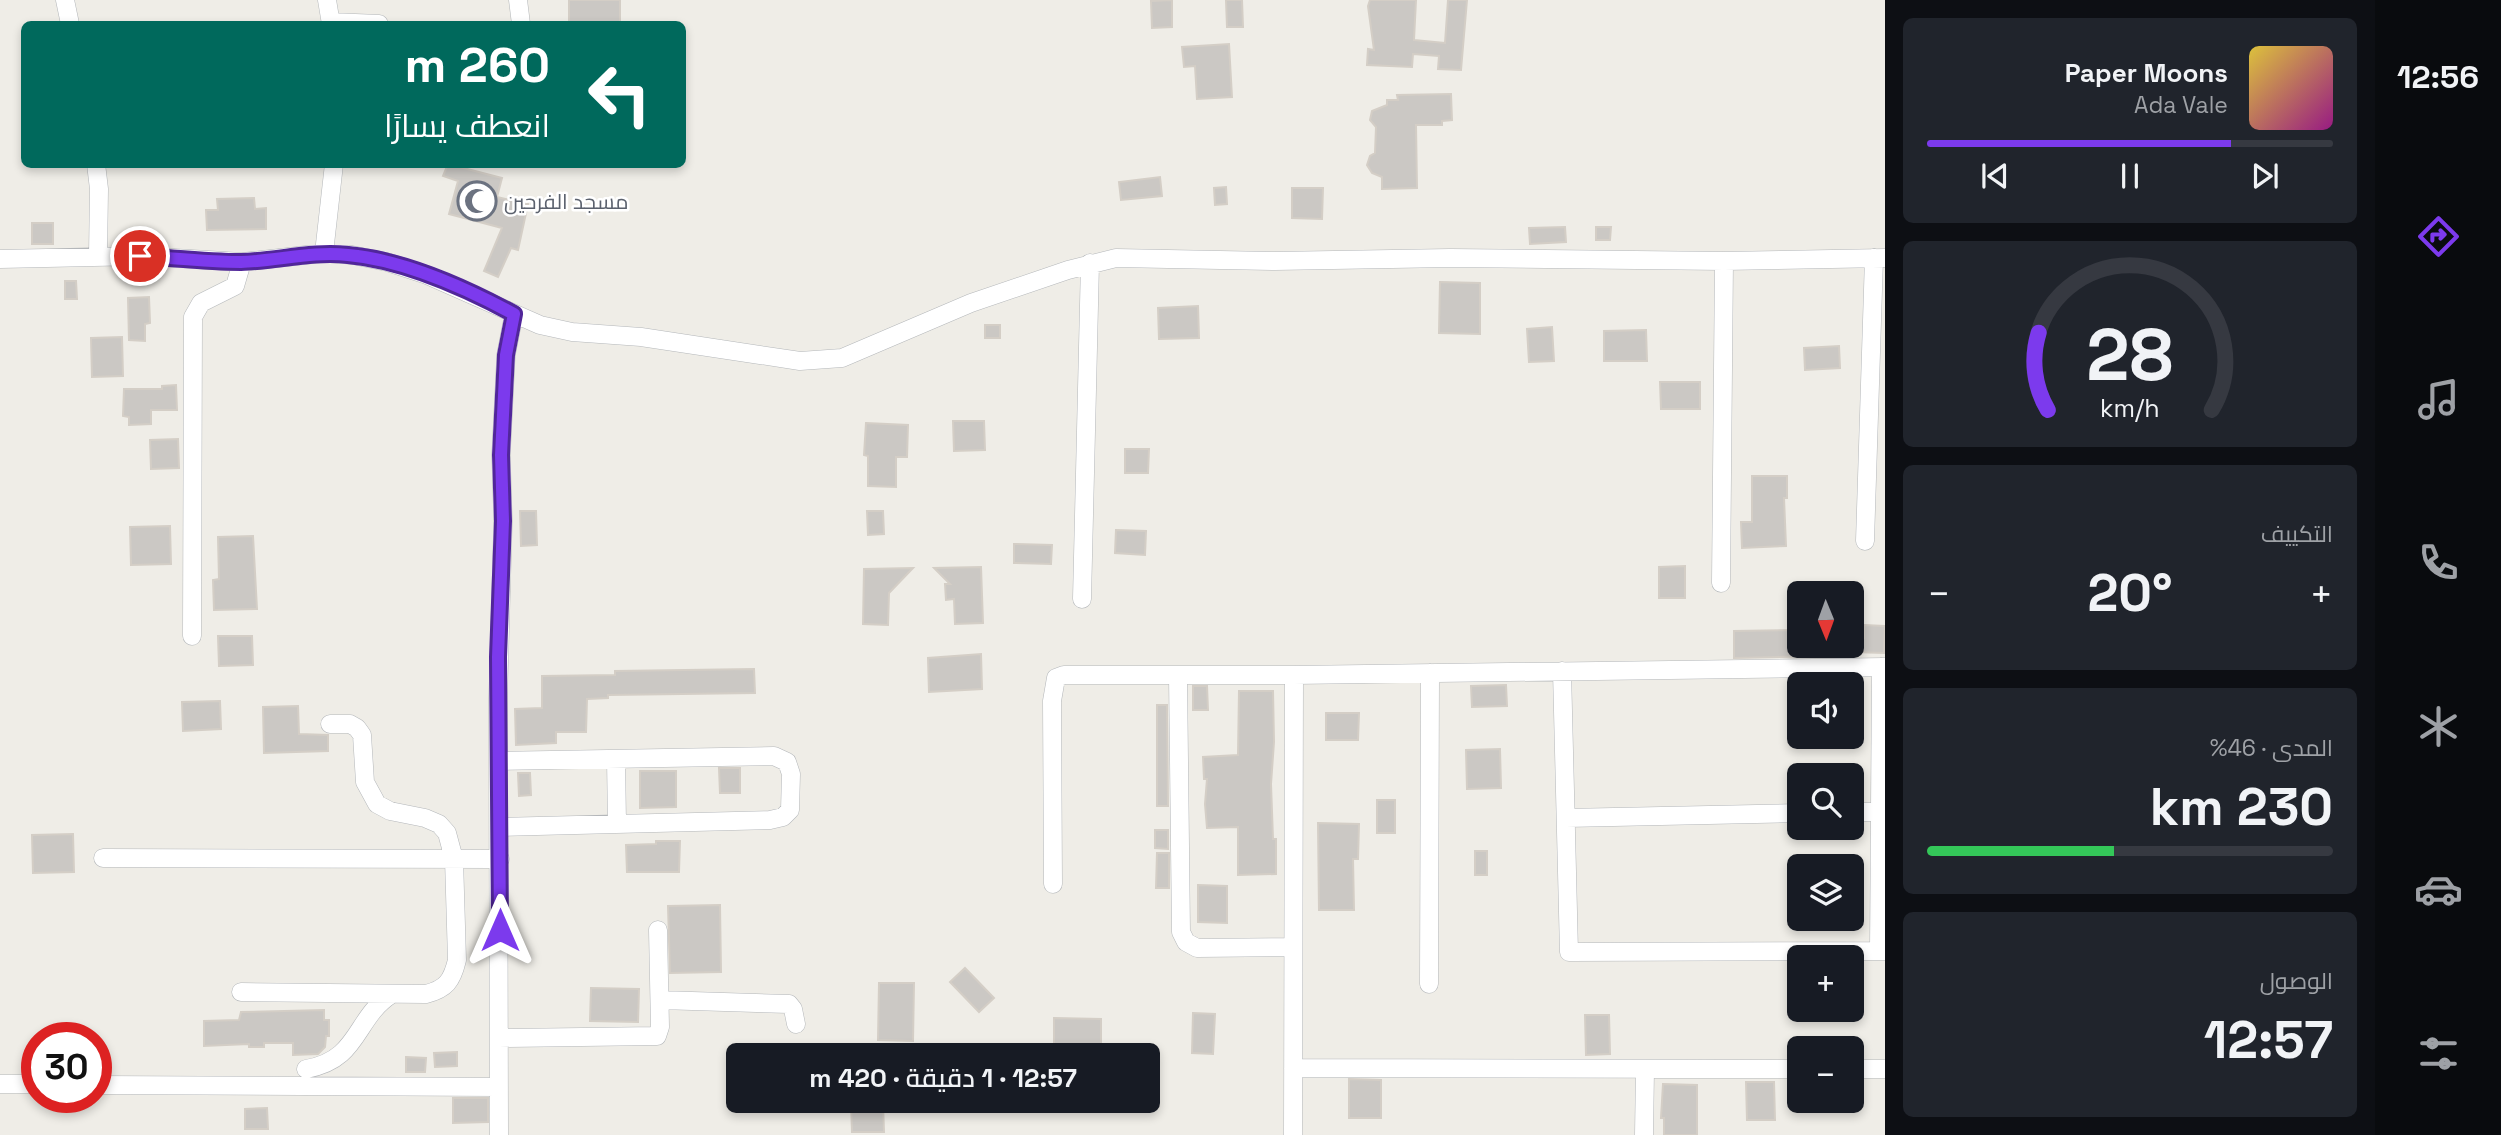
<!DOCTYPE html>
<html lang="ar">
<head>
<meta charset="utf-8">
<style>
	:root { --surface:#171b24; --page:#20242c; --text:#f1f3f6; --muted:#9ea1a6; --line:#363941; --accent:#7c3aed }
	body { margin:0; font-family:"Space Grotesk",Cairo,sans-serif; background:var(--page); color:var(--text); direction:rtl; height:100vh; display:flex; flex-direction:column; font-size:26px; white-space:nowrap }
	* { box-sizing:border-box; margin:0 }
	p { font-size:23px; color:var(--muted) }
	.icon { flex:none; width:38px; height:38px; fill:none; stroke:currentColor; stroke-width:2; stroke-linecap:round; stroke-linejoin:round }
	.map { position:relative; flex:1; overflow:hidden; direction:ltr }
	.drawer { display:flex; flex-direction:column; gap:18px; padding:18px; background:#0d0f14; width:490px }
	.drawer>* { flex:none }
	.guide { position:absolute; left:21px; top:21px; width:665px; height:147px; border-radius:10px; box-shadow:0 4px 10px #0003; direction:rtl; background:#00695c; color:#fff; overflow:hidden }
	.needle { width:46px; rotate:179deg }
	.buttons { position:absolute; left:1787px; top:581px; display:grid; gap:14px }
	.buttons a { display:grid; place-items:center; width:77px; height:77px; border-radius:10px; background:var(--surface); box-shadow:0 4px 10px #0003; font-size:35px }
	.speed { position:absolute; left:21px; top:1022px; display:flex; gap:14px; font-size:35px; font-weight:700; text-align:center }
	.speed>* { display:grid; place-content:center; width:91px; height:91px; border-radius:50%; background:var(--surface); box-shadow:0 4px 10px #0003; line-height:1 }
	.speed .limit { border:10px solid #d22; background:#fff; color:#111 }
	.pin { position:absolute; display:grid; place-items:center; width:60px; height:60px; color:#fff; margin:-30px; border:4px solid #fff; border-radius:50%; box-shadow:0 2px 7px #0007 }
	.me { position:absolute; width:77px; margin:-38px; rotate:0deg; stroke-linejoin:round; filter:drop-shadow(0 0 5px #0008) }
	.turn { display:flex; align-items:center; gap:24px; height:147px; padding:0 21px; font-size:32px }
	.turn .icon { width:91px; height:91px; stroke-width:2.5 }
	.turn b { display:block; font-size:49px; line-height:60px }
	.big { font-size:52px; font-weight:600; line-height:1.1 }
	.drawer .card { flex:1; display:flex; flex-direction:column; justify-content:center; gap:10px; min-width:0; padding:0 24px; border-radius:10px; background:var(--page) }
	.drawer .dial { align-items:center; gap:0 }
	.dial svg { height:182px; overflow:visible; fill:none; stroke:var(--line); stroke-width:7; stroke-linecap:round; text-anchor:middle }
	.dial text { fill:var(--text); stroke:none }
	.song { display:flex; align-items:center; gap:21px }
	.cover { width:84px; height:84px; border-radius:10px; background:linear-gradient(135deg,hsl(50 70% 55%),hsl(310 70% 35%)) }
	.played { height:7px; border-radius:4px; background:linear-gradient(90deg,var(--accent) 75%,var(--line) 75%) }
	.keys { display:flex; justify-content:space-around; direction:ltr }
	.heat { display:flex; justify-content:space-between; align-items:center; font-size:38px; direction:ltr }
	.charge { height:10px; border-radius:5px; background:linear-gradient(90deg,#34c759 46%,var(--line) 0) }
	.trip { position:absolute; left:726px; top:1043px; width:434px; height:70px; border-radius:10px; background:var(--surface); box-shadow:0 4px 10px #0003; font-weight:600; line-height:70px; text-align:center; direction:rtl }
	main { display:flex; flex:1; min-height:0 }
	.tab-bar { display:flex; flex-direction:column; width:126px; justify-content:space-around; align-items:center; background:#090b0e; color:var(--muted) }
	.tab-bar .icon { width:49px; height:49px }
	.tab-bar .active { color:var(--accent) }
	.tab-bar b { font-size:32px; color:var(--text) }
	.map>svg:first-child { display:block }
</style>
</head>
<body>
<main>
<nav class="tab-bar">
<b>12:56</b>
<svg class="icon active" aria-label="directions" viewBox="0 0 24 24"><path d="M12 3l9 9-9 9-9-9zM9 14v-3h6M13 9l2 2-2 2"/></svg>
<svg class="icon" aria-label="music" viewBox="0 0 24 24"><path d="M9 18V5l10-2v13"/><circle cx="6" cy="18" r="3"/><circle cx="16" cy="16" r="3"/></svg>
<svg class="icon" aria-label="phone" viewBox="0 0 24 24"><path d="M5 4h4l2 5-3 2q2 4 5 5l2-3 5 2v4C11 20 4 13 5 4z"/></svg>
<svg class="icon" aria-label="climate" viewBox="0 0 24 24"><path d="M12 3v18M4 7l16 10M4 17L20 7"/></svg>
<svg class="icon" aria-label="car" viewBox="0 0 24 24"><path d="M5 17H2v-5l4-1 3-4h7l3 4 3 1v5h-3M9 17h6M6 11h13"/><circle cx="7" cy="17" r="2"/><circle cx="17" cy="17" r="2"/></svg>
<svg class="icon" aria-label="filters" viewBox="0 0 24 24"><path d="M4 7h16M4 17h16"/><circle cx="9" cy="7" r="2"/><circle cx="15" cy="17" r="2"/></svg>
</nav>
<section class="drawer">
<div class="card">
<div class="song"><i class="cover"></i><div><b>Paper Moons</b><p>Ada Vale</p></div></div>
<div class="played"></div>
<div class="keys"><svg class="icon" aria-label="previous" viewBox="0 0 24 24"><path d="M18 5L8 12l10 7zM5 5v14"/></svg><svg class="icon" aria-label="pause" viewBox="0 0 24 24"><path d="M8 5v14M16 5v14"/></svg><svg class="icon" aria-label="next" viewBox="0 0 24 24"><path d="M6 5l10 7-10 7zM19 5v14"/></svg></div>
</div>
<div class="card dial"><svg viewBox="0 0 100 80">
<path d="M14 69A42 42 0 1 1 86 69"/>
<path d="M14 69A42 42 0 0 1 10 35" stroke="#7c3aed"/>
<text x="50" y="56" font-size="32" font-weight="700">28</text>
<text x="50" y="72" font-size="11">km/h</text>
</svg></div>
<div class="card"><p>التكييف</p>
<div class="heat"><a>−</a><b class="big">20°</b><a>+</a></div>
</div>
<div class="card"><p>المدى · 46%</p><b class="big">230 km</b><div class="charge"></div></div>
<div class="card"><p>الوصول</p><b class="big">12:57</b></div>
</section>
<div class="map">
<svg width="1885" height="1135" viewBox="0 0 1885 1135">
	<rect width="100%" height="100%" fill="#efede7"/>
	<path fill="#cbc8c4" stroke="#d4cec6" stroke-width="2" d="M569 0H620V24H569Z
		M1172 0V27L1152 28 1151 1Z
		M1226 0H1242L1243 27H1227Z
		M1370 0H1416L1414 40 1445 43 1448 0H1467L1461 70 1438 69 1439 56 1413 54 1412 67 1367 65 1368 49 1374 50 1368 6Z
		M1229 44 1232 97 1197 99 1195 66 1184 67 1182 47Z
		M1451 94 1452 120 1442 121V125H1416L1417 188 1382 189V177L1372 173 1367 165 1370 156 1375 153 1376 127 1370 120 1372 111 1387 105V100H1398L1397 95Z
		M448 164 502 178 497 197 528 204 518 250 511 248 498 277 484 271 502 228 449 214 458 181 443 176Z
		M1160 177 1162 196 1121 200 1119 182Z
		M1226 187 1227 204 1215 205 1214 188Z
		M1292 188H1323L1322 219 1292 218Z
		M254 198 255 209 266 208V229L207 230 206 210H218L217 199Z
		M32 223H53V244H32Z
		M1565 227 1566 242 1530 244 1529 228Z
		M1596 227H1611L1610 240H1596Z
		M65 281H76L77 299H65Z
		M1440 282 1480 283V334L1439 333Z
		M149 297 150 323 145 324V341L129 340 128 298Z
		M1198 306 1199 338 1159 339 1158 308Z
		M985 325H1000V338H985Z
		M1552 327 1554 361 1529 362 1527 329Z
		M1646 330 1647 361H1604V331Z
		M122 337 123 376 92 377 91 338Z
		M1839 346 1840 368 1805 370 1804 348Z
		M1660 382H1700V409H1661Z
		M176 385 177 410H151V424L129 425V417L123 416 124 389H162V386Z
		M953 421H984L985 450 954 451Z
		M866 423 908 425 907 457H896V487L868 486V456L864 455Z
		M178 439 179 468 151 469 150 440Z
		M1125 449H1149L1148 473H1125Z
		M1752 476H1787V498H1784L1786 546 1742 548 1741 522H1752Z
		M520 511H536L537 545 521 546Z
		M867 511H883L884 534 868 535Z
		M170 526 171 564 131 565 130 527Z
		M1116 530 1146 531 1145 555 1115 553Z
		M253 536 257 609 214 610 213 580 219 579 218 537Z
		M1014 544 1052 545 1051 564 1014 563Z
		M1685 566V598H1659V567Z
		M981 567 983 623 955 624 954 599 946 600 945 584H950L934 568Z
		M913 568 889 593 888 625 863 624 864 569Z
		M1864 625 1885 626 1884 653 1852 652V637L1864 638Z
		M1799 630V646H1824V656L1734 658V631Z
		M218 636H252L253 665 219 666Z
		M981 654 982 689 929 692 928 658Z
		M754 669 755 693 608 695V698L587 699 586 732H556V743L516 745 515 709 542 708V676L615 675V671Z
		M1506 685 1507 706 1472 707 1471 686Z
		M1193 686H1207L1208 710H1193Z
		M1239 691H1273L1274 742 1271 784 1273 839H1276V874L1238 875V827L1207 828 1205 804 1207 779H1204L1203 757 1238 755Z
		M220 701 221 729 183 731 182 702Z
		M1157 705H1167L1168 806H1157Z
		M298 706 299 734 328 735V751L264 753 263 707Z
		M1326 713H1359L1358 740H1326Z
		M1500 749 1501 788 1467 789 1466 750Z
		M719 768H740V793H720Z
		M640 771H676V807L640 808Z
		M518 773H530L531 795 519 796Z
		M1377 800H1395V833H1377Z
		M1318 823 1359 824 1358 859H1353L1354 910H1319Z
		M1155 830H1168V849L1155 848Z
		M73 834 74 872 33 873 32 835Z
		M656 841H680L679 872H627L626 845 656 844Z
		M1475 851H1487V875H1475Z
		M1157 853H1169V888H1156Z
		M1198 885 1227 886V923L1198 922Z
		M720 905 721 972 670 973 668 906Z
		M965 968 994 998 979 1012 950 982Z
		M879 983H914L913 1041 878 1040Z
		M591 988 639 989 638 1022 590 1021Z
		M324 1010V1020H329V1036H326L325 1047 318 1054 293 1055V1043H264V1047H249V1044L204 1046V1021L239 1020 241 1012Z
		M1193 1013 1215 1014 1213 1054 1192 1053Z
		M1585 1015H1609L1610 1054 1586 1055Z
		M1054 1018 1101 1019V1049L1074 1050V1044H1054Z
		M457 1052V1066L435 1067 434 1053Z
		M406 1057 426 1058 425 1072H406Z
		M1349 1079 1381 1080V1118H1349Z
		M1746 1082H1774L1775 1120H1747Z
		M1663 1084 1697 1085V1135H1664V1118H1661Z
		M453 1098H488V1122L453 1123Z
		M855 1101 883 1103 884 1132H852L851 1103H855Z
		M267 1108 268 1129H245V1109Z"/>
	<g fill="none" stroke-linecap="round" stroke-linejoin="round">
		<g stroke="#b4b7ba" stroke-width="19">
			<path id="minor" d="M65 0 70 24
				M327 0 331 24
				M518 0 521 24
				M331 22 379 24
				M96 164 99 189 98 257
				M324 253 334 164
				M0 259 140 256 242 262 324 253 352 255 387 262 427 275 540 325 572 332 641 337 800 361 842 358 971 303 1068 270 1116 258 1275 261 1450 258 1724 261 1885 258
				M1865 541 1874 258
				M1721 583 1724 261
				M1082 599 1090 263
				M192 636 193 317 201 303 235 286 242 262
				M1562 671 1569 952 1885 951
				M1178 675 1181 932 1186 942 1197 948 1293 947
				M616 759 617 823
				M499 761 774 756 787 762 791 774 790 810 783 817 770 820 499 827
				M1852 812H1880
				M1566 818 1799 813
				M103 858 500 859
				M1053 884 1052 701 1056 678 1064 675H1294L1885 667
				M1879 951 1881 667
				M1429 984 1430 673
				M241 992 426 994C446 989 452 981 457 960L454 859 447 833 439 824 425 818 390 811 377 804 365 782 362 735 357 728 350 724H330
				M660 1000 789 1004 793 1009 796 1024
				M499 1038 657 1036 660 1027 658 930
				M1293 1068 1799 1069
				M306 1069C360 1060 354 1018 392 994
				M1852 1069H1885
				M0 1084H37
				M96 1085 499 1087
				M499 1135 498 699 503 521 501 455 506 355 514 314
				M1293 1135 1294 675
				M1644 1135 1645 1070"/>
		</g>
		<use href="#minor" stroke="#fff" stroke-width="18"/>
	</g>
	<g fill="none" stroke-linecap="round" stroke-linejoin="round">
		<g stroke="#51269a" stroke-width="18">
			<path id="route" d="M140 256C173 258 208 262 241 262 277 261 312 251 348 255 404 260 464 287 514 314L506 355 501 455 503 521 498 657 500 930"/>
		</g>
		<use href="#route" stroke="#7c3aed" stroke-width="12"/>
	</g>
	<defs>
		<g id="mosque-ring" transform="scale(2.0125)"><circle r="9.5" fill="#fff" stroke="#6b7280" stroke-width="1.5"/><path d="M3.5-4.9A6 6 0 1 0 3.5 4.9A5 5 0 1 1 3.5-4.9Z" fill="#6b7280"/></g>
	</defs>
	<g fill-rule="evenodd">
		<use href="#mosque-ring" x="477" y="201"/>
	</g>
	<g text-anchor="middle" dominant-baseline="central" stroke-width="5" stroke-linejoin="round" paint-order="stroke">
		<g font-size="21" fill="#5b616d" stroke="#fff" text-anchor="start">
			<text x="504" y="201">مسجد الفرحين</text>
		</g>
	</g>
</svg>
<div class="buttons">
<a><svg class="needle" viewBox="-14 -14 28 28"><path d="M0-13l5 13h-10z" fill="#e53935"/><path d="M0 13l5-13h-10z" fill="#9ea1a6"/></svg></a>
<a><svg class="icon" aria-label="sound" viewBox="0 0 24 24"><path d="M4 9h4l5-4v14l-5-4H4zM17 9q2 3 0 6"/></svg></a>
<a><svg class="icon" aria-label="search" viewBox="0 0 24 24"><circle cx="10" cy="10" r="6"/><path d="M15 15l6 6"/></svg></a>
<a><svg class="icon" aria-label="layers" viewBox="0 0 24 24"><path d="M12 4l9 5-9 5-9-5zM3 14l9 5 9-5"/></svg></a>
<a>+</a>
<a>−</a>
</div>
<div class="speed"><div class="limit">30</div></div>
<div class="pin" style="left:140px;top:256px;background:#d93025"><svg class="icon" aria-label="arrive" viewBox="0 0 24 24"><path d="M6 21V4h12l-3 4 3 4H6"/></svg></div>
<svg class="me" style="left:500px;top:930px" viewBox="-20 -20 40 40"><path d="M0-17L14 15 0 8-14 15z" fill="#7c3aed" stroke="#fff" stroke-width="4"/></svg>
<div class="trip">12:57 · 1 دقيقة · 420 m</div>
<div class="guide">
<div class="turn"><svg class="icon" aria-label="left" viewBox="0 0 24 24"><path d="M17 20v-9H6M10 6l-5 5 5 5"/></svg><div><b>260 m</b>انعطف يسارًا</div></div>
</div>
</div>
</main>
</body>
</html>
